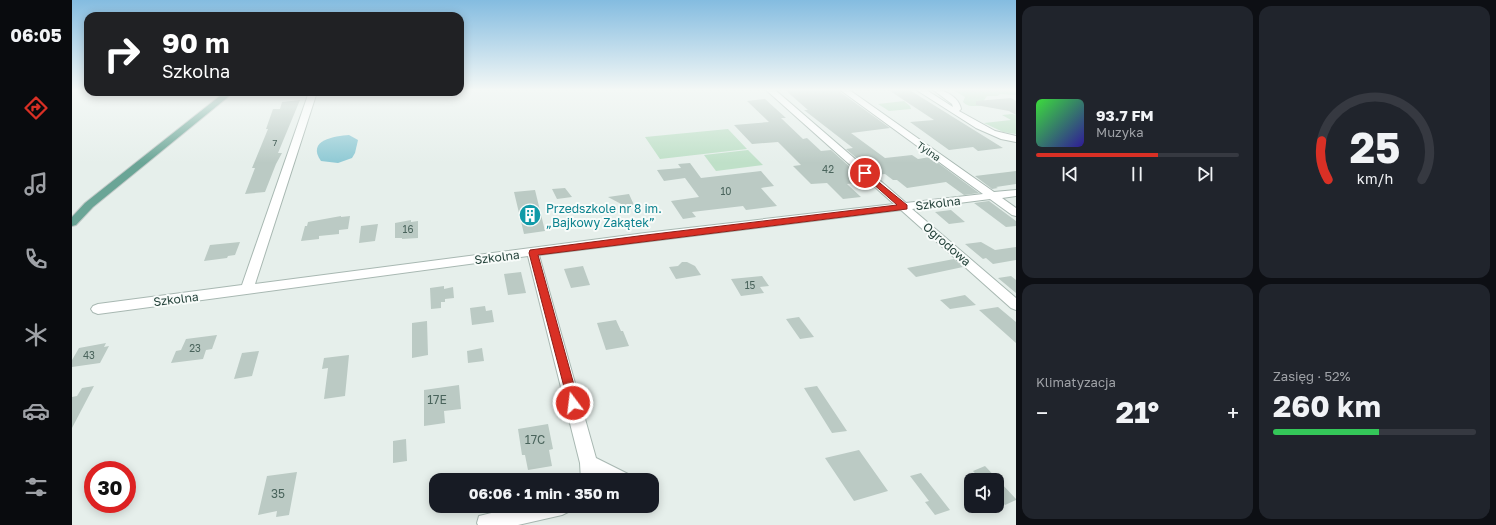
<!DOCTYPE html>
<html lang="pl">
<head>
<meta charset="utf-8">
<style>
	:root { --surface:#171b24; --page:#20242c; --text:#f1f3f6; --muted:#9ea1a6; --line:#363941; --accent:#d93025 }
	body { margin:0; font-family:"Golos Text",sans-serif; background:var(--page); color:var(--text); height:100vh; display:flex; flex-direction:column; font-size:15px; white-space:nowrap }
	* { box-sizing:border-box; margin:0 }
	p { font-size:13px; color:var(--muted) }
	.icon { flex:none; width:22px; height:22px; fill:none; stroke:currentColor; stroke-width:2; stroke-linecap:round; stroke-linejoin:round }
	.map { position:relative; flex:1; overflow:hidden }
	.drawer { display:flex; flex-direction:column; gap:6px; padding:6px; background:#0d0f14; width:480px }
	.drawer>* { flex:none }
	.banner { position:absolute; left:12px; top:12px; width:380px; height:84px; border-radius:12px; box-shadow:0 2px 10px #0003; background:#202124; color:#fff; overflow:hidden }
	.tools { position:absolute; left:892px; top:473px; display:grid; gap:8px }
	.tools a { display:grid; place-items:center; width:40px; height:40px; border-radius:8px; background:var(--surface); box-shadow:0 2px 10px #0003; font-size:20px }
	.speed { position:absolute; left:12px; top:461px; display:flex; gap:8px; font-size:20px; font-weight:700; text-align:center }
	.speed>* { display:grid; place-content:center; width:52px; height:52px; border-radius:50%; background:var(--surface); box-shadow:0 2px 10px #0003; line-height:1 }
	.speed .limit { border:6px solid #d22; background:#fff; color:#111 }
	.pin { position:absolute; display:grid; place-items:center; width:34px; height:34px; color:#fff; margin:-17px; border:2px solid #fff; border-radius:50%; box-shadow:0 1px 4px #0007 }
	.me { position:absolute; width:44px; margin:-22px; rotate:345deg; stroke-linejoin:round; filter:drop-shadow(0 0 3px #0008) }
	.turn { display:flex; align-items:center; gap:14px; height:84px; padding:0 12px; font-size:18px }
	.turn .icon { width:52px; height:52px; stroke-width:2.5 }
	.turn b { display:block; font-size:28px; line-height:34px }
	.big { font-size:30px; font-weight:700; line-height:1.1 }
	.drawer .widget { flex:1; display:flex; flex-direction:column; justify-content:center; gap:6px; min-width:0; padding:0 14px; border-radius:12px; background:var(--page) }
	.drawer .dial { align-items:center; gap:0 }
	.dial svg { height:104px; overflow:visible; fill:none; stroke:var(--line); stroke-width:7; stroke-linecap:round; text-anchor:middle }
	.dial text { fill:var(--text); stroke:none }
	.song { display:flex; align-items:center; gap:12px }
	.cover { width:48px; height:48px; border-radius:6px; background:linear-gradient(135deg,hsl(120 70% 55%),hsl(250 70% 35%)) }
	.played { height:4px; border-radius:2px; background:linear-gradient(90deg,var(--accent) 60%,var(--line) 60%) }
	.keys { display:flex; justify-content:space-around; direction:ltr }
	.heat { display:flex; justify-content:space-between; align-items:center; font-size:22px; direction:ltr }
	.charge { height:6px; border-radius:3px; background:linear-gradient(90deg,#34c759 52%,var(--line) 0) }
	.drawer .tiles { flex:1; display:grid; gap:6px; grid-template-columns:repeat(2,1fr) }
	.trip { position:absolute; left:357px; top:473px; width:230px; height:40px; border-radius:12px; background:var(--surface); box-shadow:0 2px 10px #0003; font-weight:700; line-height:40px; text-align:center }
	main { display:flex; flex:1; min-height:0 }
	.dock { display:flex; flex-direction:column; width:72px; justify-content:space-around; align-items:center; background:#090b0e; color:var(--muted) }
	.dock .icon { width:28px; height:28px }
	.dock .current { color:var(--accent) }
	.dock b { font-size:18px; color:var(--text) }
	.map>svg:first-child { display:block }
</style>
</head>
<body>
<main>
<nav class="dock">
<b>06:05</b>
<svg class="icon current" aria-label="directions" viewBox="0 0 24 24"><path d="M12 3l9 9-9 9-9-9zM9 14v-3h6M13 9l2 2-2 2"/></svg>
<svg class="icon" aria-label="music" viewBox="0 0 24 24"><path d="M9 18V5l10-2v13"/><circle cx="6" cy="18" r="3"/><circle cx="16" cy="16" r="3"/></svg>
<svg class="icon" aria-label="phone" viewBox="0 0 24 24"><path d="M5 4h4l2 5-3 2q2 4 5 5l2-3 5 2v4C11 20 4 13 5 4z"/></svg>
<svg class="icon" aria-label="climate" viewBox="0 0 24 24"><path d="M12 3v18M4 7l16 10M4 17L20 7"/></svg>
<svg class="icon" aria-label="car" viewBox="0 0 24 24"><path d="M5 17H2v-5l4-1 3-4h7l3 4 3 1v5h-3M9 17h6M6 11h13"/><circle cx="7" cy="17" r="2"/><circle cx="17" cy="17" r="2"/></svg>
<svg class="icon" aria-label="filters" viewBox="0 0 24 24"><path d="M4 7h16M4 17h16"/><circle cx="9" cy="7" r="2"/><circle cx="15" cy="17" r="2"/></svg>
</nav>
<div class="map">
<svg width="944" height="525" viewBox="0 0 944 525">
	<rect width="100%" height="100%" fill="#e6efeb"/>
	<path fill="#bfe0c8" d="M879 89H944V95L928 94 926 96H915L908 106C901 106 896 107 891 102L893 97Z
		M832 101 838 106 839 109 817 111 806 104Z
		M940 114 944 115V134L931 132 912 123 939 120 930 115Z
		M656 129 675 149 588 159 573 137Z
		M676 150 691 165 644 171 632 155Z"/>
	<path fill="#8ec9d4" d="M277 135 286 140 283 153 280 158 266 163 249 161C234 140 263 136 277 135Z"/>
	<path fill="#bbcac4" d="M712 89H764L818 128 779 133 813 158 840 155 846 159 858 157 907 193 892 195 874 182 835 188 825 180H821L813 174 804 175 774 149 781 148 732 110H736Z
		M815 89H836L931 148 906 151 901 147 877 150 838 122 862 120Z
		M939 98 944 101V115L937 111 904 105V101Z
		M693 99 714 118H709L731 139 735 138 749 151 759 150 789 177H786L792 182 775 184 789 197 771 199 755 183 739 184 721 166 729 165 706 142 680 144 662 125 697 122 675 101Z
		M228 100 206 153H210L204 164 193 192 173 194 183 168H180L196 129H194L201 109H208L210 102Z
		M618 163 629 178 689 171 702 186 689 188 705 206 674 210 671 206 620 212 624 217 611 219 599 201 627 197 613 178 592 181 585 170 609 168 606 164Z
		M944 171V184L924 187 926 188 920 189 903 176Z
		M493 188 500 197 485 199 480 189Z
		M463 190 473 231 452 234 442 192Z
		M557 194 562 205H551L536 197Z
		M917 201 944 221V226L934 227 902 203Z
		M879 210 893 222 877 224 863 212Z
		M269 216V217L278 216 276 229 267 230V234L247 236V239L229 241 233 226H235L236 222Z
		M339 220V222L346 221V238L330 239V238H323V223Z
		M306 224 303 241 287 243 289 226Z
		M168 242 163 255 156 256 155 258 132 261 138 245Z
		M909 242 923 250 944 247V260L921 264 914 258 911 259 893 244Z
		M882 259 891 267 844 277 835 268Z
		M610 262H615L623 266 629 275 604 279 597 267 606 266Z
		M511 266 518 285 499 288 492 269Z
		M449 272 454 293 436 295 432 274Z
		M690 276 697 286 688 287 692 293 669 296 659 279Z
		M939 276 944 280V293L926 278Z
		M372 286V289L381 287 382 298 373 299V302H369V308L359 309 358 288Z
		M893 295 904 305 878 309 868 300Z
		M413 306 414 311 420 310 422 322 400 325 398 308Z
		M926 307 944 322V343L907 310Z
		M727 317 742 337 728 339 714 319Z
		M544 320 549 331H551L557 346 534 350 525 323Z
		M355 321 356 355 340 358V323Z
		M145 335 140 349 134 350 131 359 99 363 104 351 109 350 114 339Z
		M34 343 32 347 37 346 28 363 0 367V360L7 348Z
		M410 348 412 361 396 363 395 351Z
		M187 351 180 376 162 379 170 353Z
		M277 355 273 396 252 399 256 368 250 369 252 358Z
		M387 385 389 409 372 411 373 423 352 426V390Z
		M22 386 0 428V397L5 396 10 388Z
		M745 386 775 431 760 433 732 388Z
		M476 424 481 449 477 450 480 466 456 470 453 455H450L446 429Z
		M334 439 335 461 321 463V441Z
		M787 450 816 491 782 501 753 458Z
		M913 466 944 499V500L933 505 925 497V480H909L901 471Z
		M225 472 217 515 204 517 205 511 186 515 195 476Z
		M849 473 878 510 863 515 853 502 857 501 838 476Z"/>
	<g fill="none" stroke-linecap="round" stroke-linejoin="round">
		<g stroke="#a8b8b2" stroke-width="2">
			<path id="minor" d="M693 89H702L834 203 911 194 767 89H776L922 192 944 190V196L930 198 944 208V216L940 215 918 199 840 209 944 298V310L939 308 829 210 467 255 524 458 556 474 559 480H532L527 477V480H509L508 463 456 256 26 314 21 312 19 309 21 306 26 304 170 285 237 92H245L183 284 573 233 822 204Z
				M843 89H853L881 107 880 104 860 89C872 89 887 97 889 109L887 111 923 131 944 136V142L929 139 904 128Z
				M449 506H499L496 512 490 515 446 525H406L405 523 407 516Z"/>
		</g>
		<g stroke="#c2cac8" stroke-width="2">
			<path id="major" d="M153 92H162L21 207 4 225 0 226V217L13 203Z"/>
		</g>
		<use href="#minor" fill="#fff" fill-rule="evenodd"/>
		<use href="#major" fill="#6aa596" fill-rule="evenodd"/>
	</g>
	<linearGradient id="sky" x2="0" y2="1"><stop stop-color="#84bce0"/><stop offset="0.55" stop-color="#f4f8f6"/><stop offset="1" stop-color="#f4f8f6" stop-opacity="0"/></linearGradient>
	<rect width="944" height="163" fill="url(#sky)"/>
	<path fill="#d93025" stroke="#8d1f18" d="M793 171 835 205V209L466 255 507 403 505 406 501 408 497 406 457 253 458 250 574 235 825 205 791 175 790 173Z"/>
	<defs>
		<g id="building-disc" transform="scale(1.15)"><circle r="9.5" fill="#0f9aa8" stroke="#f7fbf9"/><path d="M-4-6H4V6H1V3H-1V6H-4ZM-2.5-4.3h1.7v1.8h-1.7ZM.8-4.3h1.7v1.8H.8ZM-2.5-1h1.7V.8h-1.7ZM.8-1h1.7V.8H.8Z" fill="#fff"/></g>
	</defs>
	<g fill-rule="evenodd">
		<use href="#building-disc" x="458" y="215"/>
	</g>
	<g text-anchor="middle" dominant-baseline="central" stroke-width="4" stroke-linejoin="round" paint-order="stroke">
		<g font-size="9" fill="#4a645c">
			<text x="203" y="142">7</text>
		</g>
		<g font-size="10" fill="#24423a" stroke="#f7fbf9">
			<text transform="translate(857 151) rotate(35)">Tylna</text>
		</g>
		<g font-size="10" fill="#4a645c">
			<text x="756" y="169">42</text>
			<text x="654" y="191">10</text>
			<text x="336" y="229">16</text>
			<text x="678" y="285">15</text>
			<text x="123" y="348">23</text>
			<text x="17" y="355">43</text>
		</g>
		<g font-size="12" fill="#24423a" stroke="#f7fbf9">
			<text transform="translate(866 203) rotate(-7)">Szkolna</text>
			<text transform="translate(875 244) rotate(41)">Ogrodowa</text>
			<text transform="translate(425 257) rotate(-7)">Szkolna</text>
			<text transform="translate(104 299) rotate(-7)">Szkolna</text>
		</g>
		<g font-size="12" fill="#0d838f" stroke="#f7fbf9" text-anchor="start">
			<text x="474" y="208">Przedszkole nr 8 im.<tspan x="474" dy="14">„Bajkowy Zakątek”</tspan></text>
		</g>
		<g font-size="12" fill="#4a645c">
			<text x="365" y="399">17E</text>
			<text x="463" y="439">17C</text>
			<text x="206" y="493">35</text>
		</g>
	</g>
</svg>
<div class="tools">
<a><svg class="icon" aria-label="sound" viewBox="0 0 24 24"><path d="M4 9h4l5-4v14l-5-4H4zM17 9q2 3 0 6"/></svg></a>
</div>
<div class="speed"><div class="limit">30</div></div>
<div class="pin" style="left:793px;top:173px;background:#d93025"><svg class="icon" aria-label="arrive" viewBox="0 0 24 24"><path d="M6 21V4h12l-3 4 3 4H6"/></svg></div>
<svg class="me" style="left:501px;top:403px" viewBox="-20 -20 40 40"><circle r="17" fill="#d93025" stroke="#fff" stroke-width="3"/><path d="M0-11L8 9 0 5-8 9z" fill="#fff"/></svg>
<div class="trip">06:06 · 1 min · 350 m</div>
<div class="banner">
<div class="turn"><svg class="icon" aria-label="right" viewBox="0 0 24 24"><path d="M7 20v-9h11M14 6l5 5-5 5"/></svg><div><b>90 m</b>Szkolna</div></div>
</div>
</div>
<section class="drawer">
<div class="tiles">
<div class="widget">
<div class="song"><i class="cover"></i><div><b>93.7 FM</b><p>Muzyka</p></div></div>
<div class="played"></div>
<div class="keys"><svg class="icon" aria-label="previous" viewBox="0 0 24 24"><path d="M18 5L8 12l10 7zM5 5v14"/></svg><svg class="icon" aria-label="pause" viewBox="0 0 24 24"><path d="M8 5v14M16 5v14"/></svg><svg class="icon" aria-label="next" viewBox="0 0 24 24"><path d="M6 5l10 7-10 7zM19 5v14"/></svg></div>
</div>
<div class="widget dial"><svg viewBox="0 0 100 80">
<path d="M14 69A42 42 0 1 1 86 69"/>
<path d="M14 69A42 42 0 0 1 9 39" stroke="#d93025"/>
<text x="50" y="56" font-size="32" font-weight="700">25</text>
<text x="50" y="72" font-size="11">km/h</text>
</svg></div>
<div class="widget"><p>Klimatyzacja</p>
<div class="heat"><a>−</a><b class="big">21°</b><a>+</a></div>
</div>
<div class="widget"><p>Zasięg · 52%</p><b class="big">260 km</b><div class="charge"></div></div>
</div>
</section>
</main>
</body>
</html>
